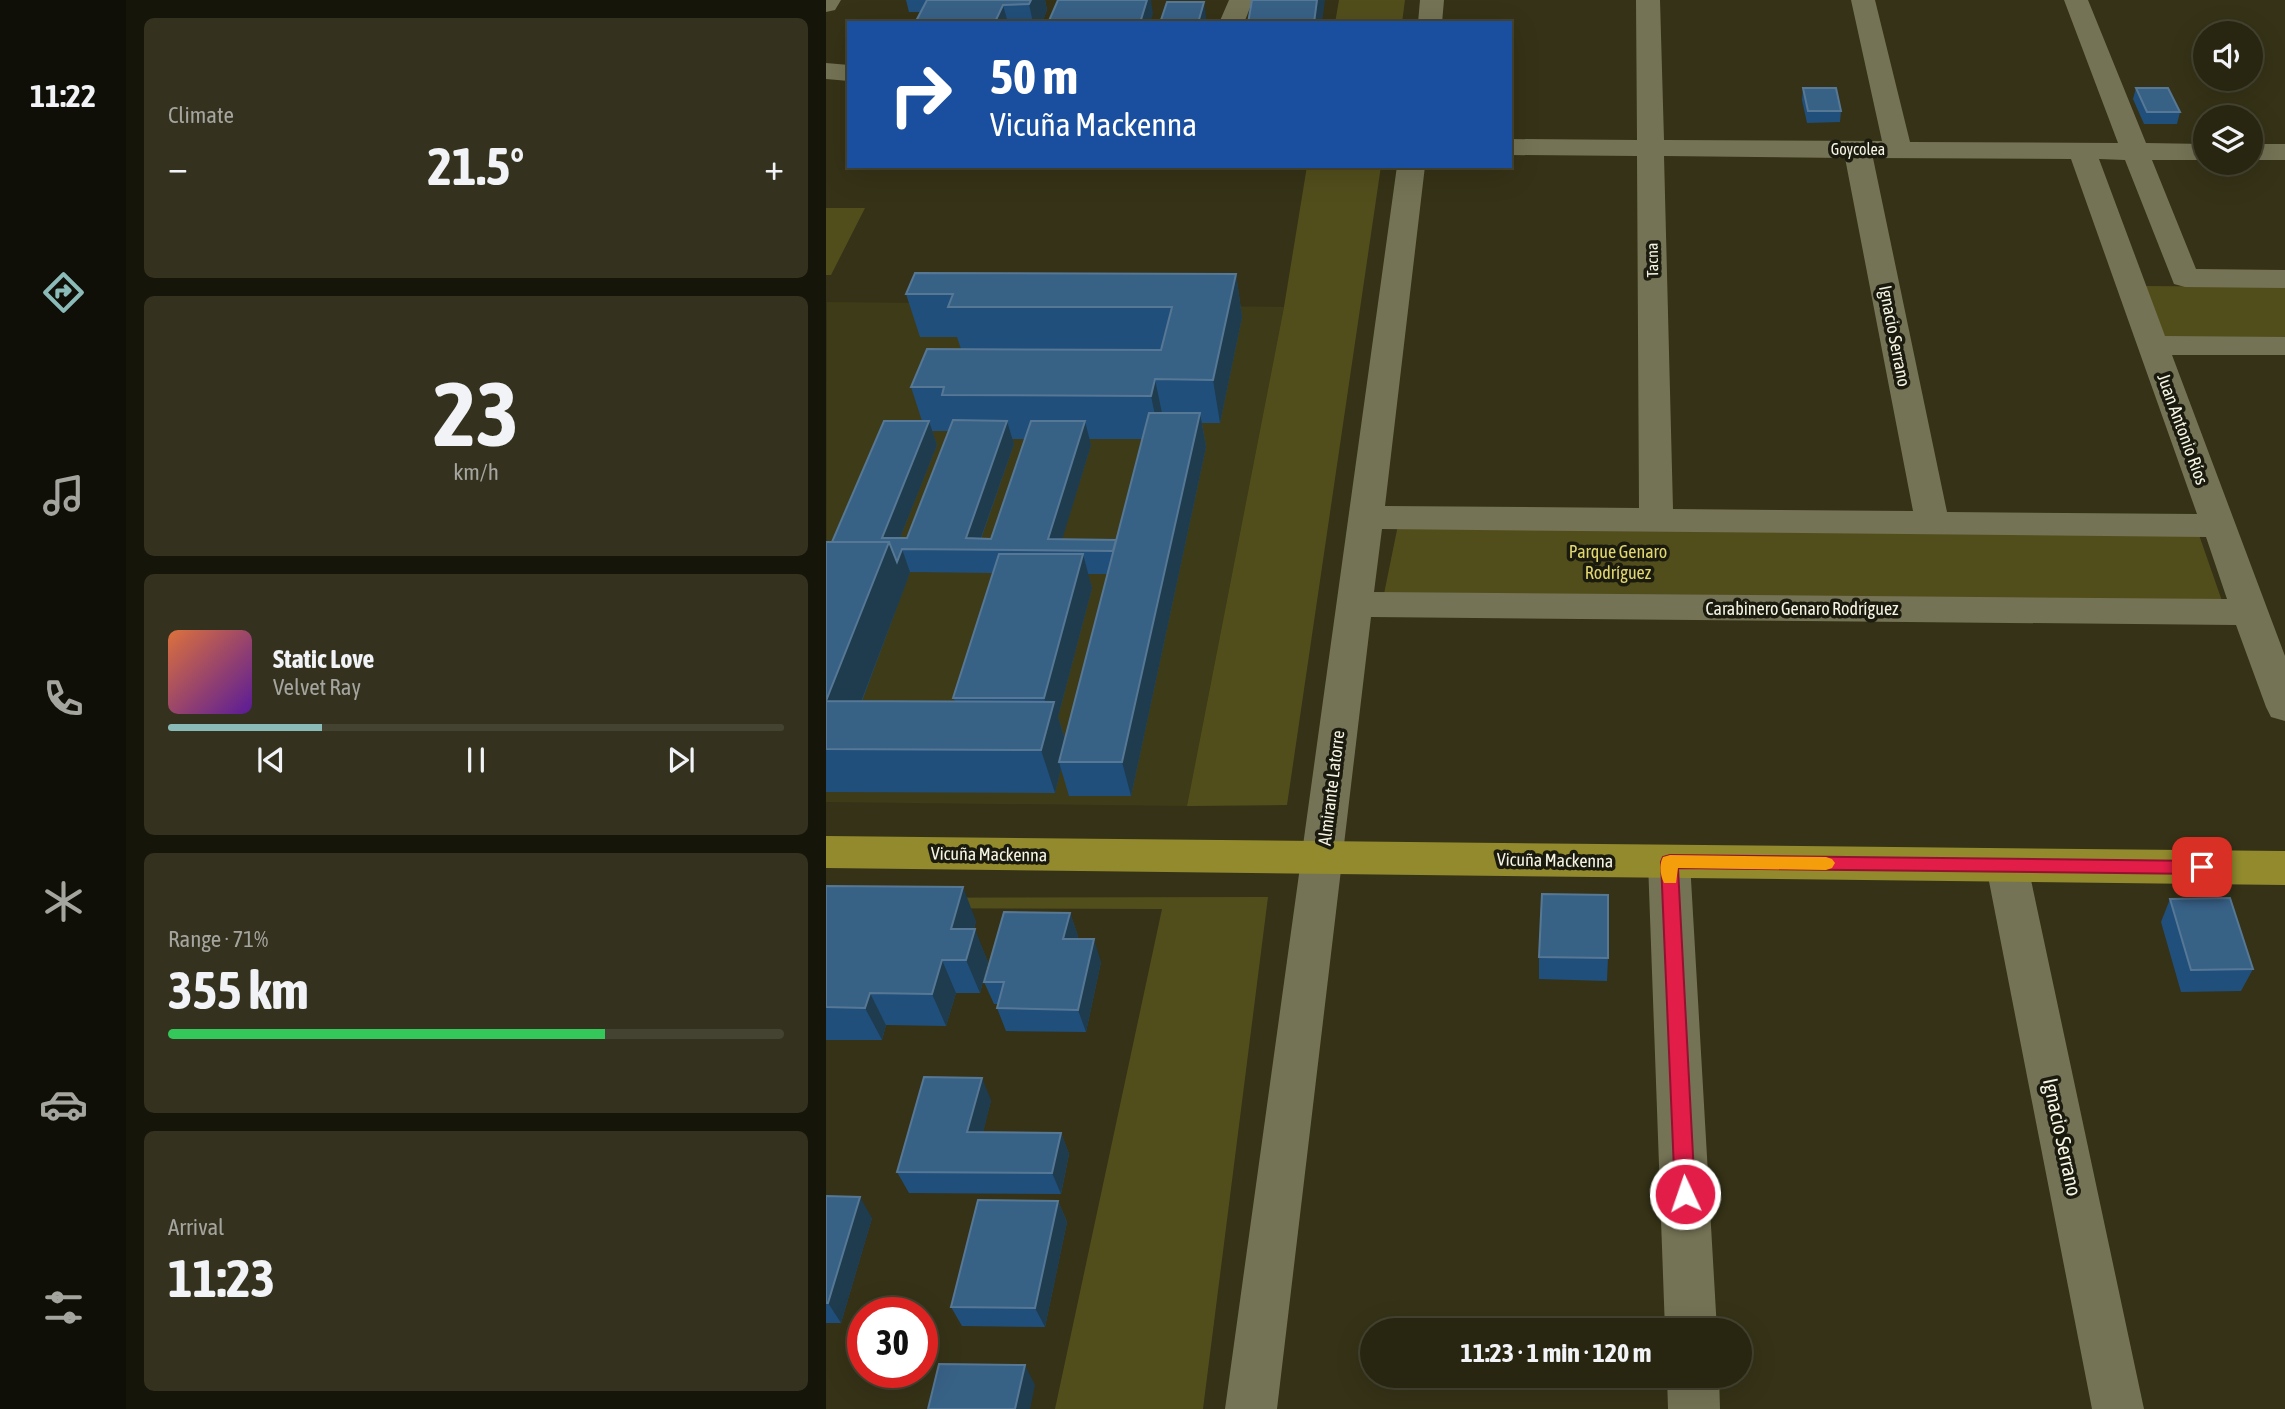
<!DOCTYPE html>
<html lang="en">
<head>
<meta charset="utf-8">
<style>
	:root { --surface:#282611; --page:#34321f; --text:#f1f3f6; --muted:#a5a59f; --line:#444331; --accent:#8bbbb9 }
	body { margin:0; font-family:"Asap Condensed",sans-serif; background:var(--page); color:var(--text); height:100vh; display:flex; flex-direction:column; font-size:26px; white-space:nowrap }
	* { box-sizing:border-box; margin:0 }
	p { font-size:23px; color:var(--muted) }
	.icon { flex:none; width:38px; height:38px; fill:none; stroke:currentColor; stroke-width:2; stroke-linecap:round; stroke-linejoin:round }
	.map { position:relative; flex:1; overflow:hidden }
	.panel { display:flex; flex-direction:column; gap:18px; padding:18px; background:#161509; width:700px }
	.panel>* { flex:none }
	.hud { position:absolute; left:21px; top:21px; width:665px; height:147px; border-radius:0px; box-shadow:0 7px 28px #0002,0 0 0 2px var(--line); background:#1a4fa0; color:#fff; overflow:hidden }
	.tools { position:absolute; left:1367px; top:21px; display:grid; gap:14px }
	.tools a { display:grid; place-items:center; width:70px; height:70px; border-radius:50%; background:var(--surface); box-shadow:0 7px 28px #0002,0 0 0 2px var(--line); font-size:35px }
	.speed { position:absolute; left:21px; top:1297px; display:flex; gap:14px; font-size:35px; font-weight:700; text-align:center }
	.speed>* { display:grid; place-content:center; width:91px; height:91px; border-radius:50%; background:var(--surface); box-shadow:0 7px 28px #0002,0 0 0 2px var(--line); line-height:1 }
	.speed .limit { border:10px solid #d22; background:#fff; color:#111 }
	.pin { position:absolute; display:grid; place-items:center; width:60px; height:60px; color:#fff; margin:-30px; border-radius:14px; box-shadow:0 4px 10px #0006 }
	.me { position:absolute; width:77px; margin:-38px; rotate:357deg; stroke-linejoin:round; filter:drop-shadow(0 0 5px #0008) }
	.turn { display:flex; align-items:center; gap:24px; height:147px; padding:0 28px; font-size:32px }
	.turn .icon { width:91px; height:91px; stroke-width:2.5 }
	.turn b { display:block; font-size:49px; line-height:60px }
	.big { font-size:52px; font-weight:700; line-height:1.1 }
	.panel .tile { flex:1; display:flex; flex-direction:column; justify-content:center; gap:10px; min-width:0; padding:0 24px; border-radius:10px; background:var(--page) }
	.panel .dial { align-items:center; gap:0 }
	.dial b { font-size:91px; line-height:1 }
	.song { display:flex; align-items:center; gap:21px }
	.cover { width:84px; height:84px; border-radius:10px; background:linear-gradient(135deg,hsl(20 70% 55%),hsl(270 70% 35%)) }
	.played { height:7px; border-radius:4px; background:linear-gradient(90deg,var(--accent) 25%,var(--line) 25%) }
	.keys { display:flex; justify-content:space-around; direction:ltr }
	.heat { display:flex; justify-content:space-between; align-items:center; font-size:38px; direction:ltr }
	.charge { height:10px; border-radius:5px; background:linear-gradient(90deg,#34c759 71%,var(--line) 0) }
	.trip { position:absolute; left:534px; top:1318px; width:392px; height:70px; border-radius:35px; background:var(--surface); box-shadow:0 7px 28px #0002,0 0 0 2px var(--line); font-weight:700; line-height:70px; text-align:center }
	main { display:flex; flex:1; min-height:0 }
	.tab-bar { display:flex; flex-direction:column; width:126px; justify-content:space-around; align-items:center; background:#100f07; color:var(--muted) }
	.tab-bar .icon { width:49px; height:49px }
	.tab-bar .current { color:var(--accent) }
	.tab-bar b { font-size:32px; color:var(--text) }
	.map>svg:first-child { display:block }
</style>
</head>
<body>
<main>
<nav class="tab-bar">
<b>11:22</b>
<svg class="icon current" aria-label="directions" viewBox="0 0 24 24"><path d="M12 3l9 9-9 9-9-9zM9 14v-3h6M13 9l2 2-2 2"/></svg>
<svg class="icon" aria-label="music" viewBox="0 0 24 24"><path d="M9 18V5l10-2v13"/><circle cx="6" cy="18" r="3"/><circle cx="16" cy="16" r="3"/></svg>
<svg class="icon" aria-label="phone" viewBox="0 0 24 24"><path d="M5 4h4l2 5-3 2q2 4 5 5l2-3 5 2v4C11 20 4 13 5 4z"/></svg>
<svg class="icon" aria-label="climate" viewBox="0 0 24 24"><path d="M12 3v18M4 7l16 10M4 17L20 7"/></svg>
<svg class="icon" aria-label="car" viewBox="0 0 24 24"><path d="M5 17H2v-5l4-1 3-4h7l3 4 3 1v5h-3M9 17h6M6 11h13"/><circle cx="7" cy="17" r="2"/><circle cx="17" cy="17" r="2"/></svg>
<svg class="icon" aria-label="filters" viewBox="0 0 24 24"><path d="M4 7h16M4 17h16"/><circle cx="9" cy="7" r="2"/><circle cx="15" cy="17" r="2"/></svg>
</nav>
<section class="panel">
<div class="tile"><p>Climate</p>
<div class="heat"><a>−</a><b class="big">21.5°</b><a>+</a></div>
</div>
<div class="tile dial"><b>23</b><p>km/h</p></div>
<div class="tile">
<div class="song"><i class="cover"></i><div><b>Static Love</b><p>Velvet Ray</p></div></div>
<div class="played"></div>
<div class="keys"><svg class="icon" aria-label="previous" viewBox="0 0 24 24"><path d="M18 5L8 12l10 7zM5 5v14"/></svg><svg class="icon" aria-label="pause" viewBox="0 0 24 24"><path d="M8 5v14M16 5v14"/></svg><svg class="icon" aria-label="next" viewBox="0 0 24 24"><path d="M6 5l10 7-10 7zM19 5v14"/></svg></div>
</div>
<div class="tile"><p>Range · 71%</p><b class="big">355 km</b><div class="charge"></div></div>
<div class="tile"><p>Arrival</p><b class="big">11:23</b></div>
</section>
<div class="map">
<svg width="1459" height="1409" viewBox="0 0 1459 1409">
	<rect width="100%" height="100%" fill="#353217"/>
	<path fill="#3e3b18" d="M1 302 458 307 361 806 0 802Z"/>
	<path fill="#524e1c" d="M513 0H579L576 23H509Z
		M481 166H555L461 805 361 806 458 307Z
		M0 208H39L5 275H0Z
		M1313 286 1459 287V337H1334Z
		M572 525 1372 532 1396 601 558 594Z
		M442 897 377 1409H229L336 909 0 908V898Z"/>
	<g fill="none" stroke-linecap="round" stroke-linejoin="round">
		<path fill="#757355" fill-rule="evenodd" d="M0 0H15L9 10 0 12Z
			M403 0H427L418 23H393Z
			M594 0H618L616 23H592Z
			M810 0H834L838 140 1056 141 1025 0H1049L1084 142 1292 143 1238 0H1262L1320 143 1379 144V160H1326L1370 269 1459 270V288L1359 287 1348 284 1299 160 1273 159 1339 336 1459 337V355H1346L1459 656V721L1445 717 1440 707 1410 625 545 617 451 1409H399L571 166H599L559 506 813 508 811 156 684 155V139L811 140ZM838 156 1019 158 1087 511 847 509ZM1047 158 1245 159 1371 514 1121 512ZM556 529 1380 537 1401 599 548 592Z
			M0 63 23 65V81L0 79Z
			M1424 144H1459V160H1424Z
			M843 846 858 850 864 862 891 1330H839L822 862 828 850Z
			M1181 849 1196 854 1202 866 1318 1409H1266L1160 866 1166 854Z
			M841 1376H893L894 1409H842Z"/>
		<path fill="#928a2d" fill-rule="evenodd" d="M0 836 1459 851V885L0 868Z"/>
	</g>
	<path fill="#214f7b" fill-rule="evenodd" d="M80 0H219L221 10 216 23H89L94 12H83Z
		M977 88 1015 111 1014 122 981 123 976 100Z
		M1310 88 1354 112 1351 124H1318L1307 99Z
		M410 274 416 317 394 423H376L380 447 305 796H243L235 769 229 793 0 792V542H6L96 421 85 387 135 349 131 337H94L80 294ZM106 431H123L81 538H74L111 445ZM186 439H199L165 539H155L188 444ZM263 439H316L290 540 236 539 265 445ZM84 572 167 573 127 698 129 701H36ZM262 574H281L239 739 232 717 266 588Z
		M0 886 150 921 148 929 162 962 154 993H130L120 1026 60 1025 56 1040H0Z
		M1344 899 1427 969 1415 991 1355 992 1335 922Z
		M244 913 252 936 251 939 275 962 260 1032 180 1031 171 1008 172 1004H168L158 982Z
		M713 957 782 958 781 981 713 979Z
		M165 1100 157 1132 235 1133 243 1154 235 1194 83 1193 71 1172Z
		M0 1196 46 1218 15 1323H0Z
		M232 1201 241 1222 219 1327 136 1326 125 1307Z"/>
	<path fill="#1f3c4e" d="M200 0H219L221 10 216 23H207L203 4Z
		M321 0H325L327 14 324 23H314Z
		M491 0H499L496 23H488Z
		M378 2 381 23H372Z
		M177 5 182 23H169Z
		M410 274 416 317 394 423 387 380Z
		M329 379 338 423 334 439 325 396Z
		M374 413 380 447 305 796 296 762Z
		M103 421 111 445 68 553 79 586 19 744 0 701 56 538Z
		M181 421 188 444 151 549 140 538Z
		M259 421 265 445 233 550 222 539Z
		M76 549 84 572 79 586 71 562Z
		M257 554 266 588 232 717 241 746 233 762 235 769 229 793 215 750 224 717 218 698Z
		M137 887 150 921 139 960 125 929Z
		M244 913 252 936 245 962 237 939Z
		M149 929 162 962 154 993 140 960Z
		M268 939 275 962 260 1032 252 1010Z
		M116 960 130 993 120 1026 106 994Z
		M44 993 60 1025 56 1040 39 1008Z
		M156 1078 165 1100 152 1154 141 1132Z
		M235 1133 243 1154 235 1194 226 1173Z
		M34 1197 46 1218 15 1323 2 1303Z
		M232 1201 241 1222 219 1327 209 1308Z
		M199 1365 209 1385 204 1409H189Z"/>
	<path fill="#386186" stroke="#567895" stroke-width="2" d="M101 0H205L203 4 177 5 169 22 89 23Z
		M232 0H321L314 23H222Z
		M426 0H491L488 23H422Z
		M341 2H378L372 23H334Z
		M977 88H1010L1015 111H982Z
		M1310 88H1342L1354 112H1321Z
		M89 273 410 274 387 380 329 379 325 396 116 395 118 387H85L101 349 335 350 346 307H122L127 294H80Z
		M323 413H374L296 762H233Z
		M127 420 181 421 140 538 165 539 205 421H259L222 539 290 540 287 551 76 549 71 562 63 542H6L58 421H103L56 538H81Z
		M0 542H63L0 701 228 702 215 750 0 749Z
		M173 554H257L218 698H127Z
		M0 886 137 887 125 929H149L140 960H116L106 994 44 993 39 1008 0 1007Z
		M716 894 782 895V958L713 957Z
		M1404 898 1427 969 1365 970 1344 899Z
		M178 912 244 913 237 939H268L252 1010 171 1008 178 982H158Z
		M98 1077 156 1078 141 1132 235 1133 226 1173 71 1172Z
		M0 1196 34 1197 2 1303H0Z
		M152 1200 232 1201 209 1308 125 1307Z
		M113 1364 199 1365 189 1409H102Z"/>
	<path fill="#e11d48" stroke="#92132f" stroke-width="2" d="M844 855 1376 861 1382 863 1384 867 1382 872 1376 874 852 868 869 1194 866 1201 859 1203 851 1201 849 1194 835 862 837 857Z"/>
	<path fill="#f59e0b" d="M844 855 1000 857 1006 859 1009 863 1006 868 1000 870 852 868 850 883H838C834 875 833 864 837 857Z"/>
	<g text-anchor="middle" dominant-baseline="central" stroke-width="7" stroke-linejoin="round" paint-order="stroke">
		<g font-size="16" fill="#f6f5e4" stroke="#1b1a0e">
			<text x="1032" y="149">Goycolea</text>
			<text transform="translate(826 260) rotate(-91)">Tacna</text>
		</g>
		<g font-size="18" fill="#f6f5e4" stroke="#1b1a0e">
			<text transform="translate(1069 336) rotate(79)">Ignacio Serrano</text>
			<text transform="translate(1357 429) rotate(70)">Juan Antonio Ríos</text>
			<text x="976" y="608">Carabinero Genaro Rodríguez</text>
			<text transform="translate(505 788) rotate(-83)">Almirante Latorre</text>
			<text transform="translate(163 854) rotate(1)">Vicuña Mackenna</text>
			<text transform="translate(729 860) rotate(1)">Vicuña Mackenna</text>
		</g>
		<g font-size="18" fill="#e1d76f" stroke="#1b1a0e">
			<text x="792" y="551">Parque Genaro<tspan x="792" dy="21">Rodríguez</tspan></text>
		</g>
		<g font-size="21" fill="#f6f5e4" stroke="#1b1a0e">
			<text transform="translate(1237 1137) rotate(78)">Ignacio Serrano</text>
		</g>
	</g>
</svg>
<div class="tools">
<a><svg class="icon" aria-label="sound" viewBox="0 0 24 24"><path d="M4 9h4l5-4v14l-5-4H4zM17 9q2 3 0 6"/></svg></a>
<a><svg class="icon" aria-label="layers" viewBox="0 0 24 24"><path d="M12 4l9 5-9 5-9-5zM3 14l9 5 9-5"/></svg></a>
</div>
<div class="speed"><div class="limit">30</div></div>
<div class="pin" style="left:1376px;top:867px;background:#d93025"><svg class="icon" aria-label="arrive" viewBox="0 0 24 24"><path d="M6 21V4h12l-3 4 3 4H6"/></svg></div>
<svg class="me" style="left:859px;top:1194px" viewBox="-20 -20 40 40"><circle r="17" fill="#e11d48" stroke="#fff" stroke-width="3"/><path d="M0-11L8 9 0 5-8 9z" fill="#fff"/></svg>
<div class="trip">11:23 · 1 min · 120 m</div>
<div class="hud">
<div class="turn"><svg class="icon" aria-label="right" viewBox="0 0 24 24"><path d="M7 20v-9h11M14 6l5 5-5 5"/></svg><div><b>50 m</b>Vicuña Mackenna</div></div>
</div>
</div>
</main>
</body>
</html>
